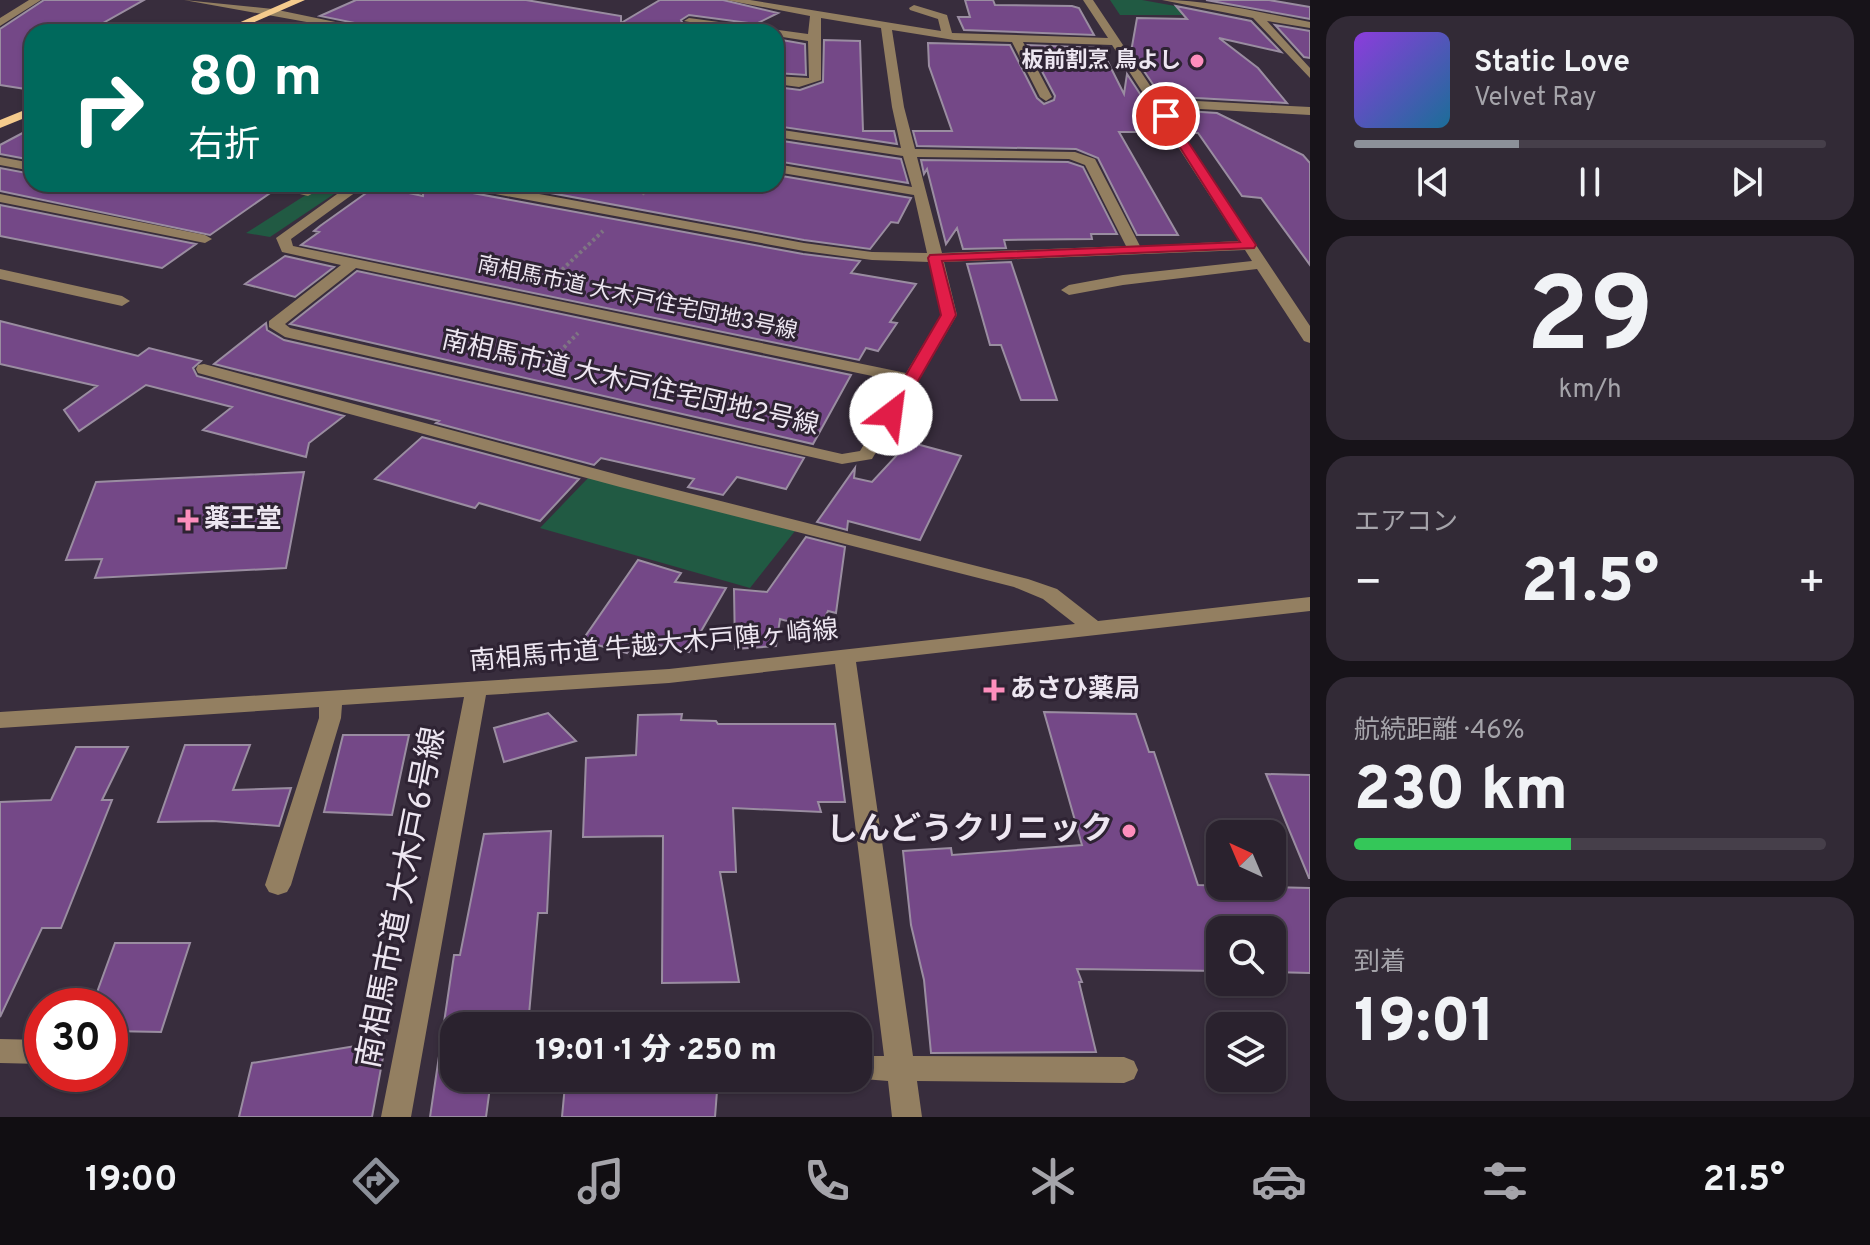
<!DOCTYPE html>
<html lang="ja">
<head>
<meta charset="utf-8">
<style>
	:root { --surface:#2a222e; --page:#322a36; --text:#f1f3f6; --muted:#a5a4aa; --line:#463f4a; --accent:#8c9099 }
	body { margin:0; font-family:Overpass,"Noto Sans JP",sans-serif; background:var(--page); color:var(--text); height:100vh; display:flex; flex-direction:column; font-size:30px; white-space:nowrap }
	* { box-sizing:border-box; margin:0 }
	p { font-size:26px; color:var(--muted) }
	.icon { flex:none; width:44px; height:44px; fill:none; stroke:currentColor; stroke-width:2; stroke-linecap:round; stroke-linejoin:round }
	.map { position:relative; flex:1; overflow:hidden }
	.drawer { display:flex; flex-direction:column; gap:16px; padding:16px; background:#171319; width:560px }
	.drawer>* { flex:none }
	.guide { position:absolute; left:24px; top:24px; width:760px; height:168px; border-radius:24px; box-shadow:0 2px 6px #0004,0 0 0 2px var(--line); background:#00695c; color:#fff; overflow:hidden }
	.needle { width:52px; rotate:316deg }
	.tools { position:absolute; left:1206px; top:820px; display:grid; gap:16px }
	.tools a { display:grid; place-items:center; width:80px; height:80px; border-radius:16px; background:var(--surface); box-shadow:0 2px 6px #0004,0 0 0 2px var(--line); font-size:40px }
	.speed { position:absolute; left:24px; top:988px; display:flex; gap:16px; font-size:40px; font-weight:700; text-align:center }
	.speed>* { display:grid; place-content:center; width:104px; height:104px; border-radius:50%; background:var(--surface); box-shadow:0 2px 6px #0004,0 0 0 2px var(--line); line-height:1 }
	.speed .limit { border:12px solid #d22; background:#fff; color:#111 }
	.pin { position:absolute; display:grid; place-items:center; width:68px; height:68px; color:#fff; margin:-34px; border:4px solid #fff; border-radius:50%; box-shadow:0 2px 8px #0007 }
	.me { position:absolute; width:88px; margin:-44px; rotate:30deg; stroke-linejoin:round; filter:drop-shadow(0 0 6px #0008) }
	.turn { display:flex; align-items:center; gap:28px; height:168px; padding:0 32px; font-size:36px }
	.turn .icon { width:104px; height:104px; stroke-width:2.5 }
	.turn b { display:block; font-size:56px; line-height:68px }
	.big { font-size:60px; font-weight:800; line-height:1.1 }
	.drawer .tile { flex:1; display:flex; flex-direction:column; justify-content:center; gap:12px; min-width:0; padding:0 28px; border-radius:24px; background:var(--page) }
	.drawer .dial { align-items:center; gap:0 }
	.dial b { font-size:104px; line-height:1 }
	.song { display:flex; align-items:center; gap:24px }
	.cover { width:96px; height:96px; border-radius:12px; background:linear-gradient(135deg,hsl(270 70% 55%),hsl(200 70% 35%)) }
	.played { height:8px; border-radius:4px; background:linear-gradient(90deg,var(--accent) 35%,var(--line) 35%) }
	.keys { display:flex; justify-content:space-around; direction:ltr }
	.heat { display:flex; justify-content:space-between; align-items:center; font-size:44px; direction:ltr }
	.charge { height:12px; border-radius:6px; background:linear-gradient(90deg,#34c759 46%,var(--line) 0) }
	.trip { position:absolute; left:440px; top:1012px; width:432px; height:80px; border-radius:24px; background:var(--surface); box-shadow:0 2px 6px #0004,0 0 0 2px var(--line); font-weight:800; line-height:80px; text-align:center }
	.tab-bar { display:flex; height:128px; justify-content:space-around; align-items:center; background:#110e12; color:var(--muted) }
	.tab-bar .icon { width:56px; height:56px }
	.tab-bar .selected { color:var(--accent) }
	.tab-bar b { font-size:36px; color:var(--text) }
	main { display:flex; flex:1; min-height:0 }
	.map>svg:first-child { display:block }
</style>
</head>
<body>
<main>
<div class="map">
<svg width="1310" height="1117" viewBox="0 0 1310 1117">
	<rect width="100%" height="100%" fill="#382d3d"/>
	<path fill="#215a43" d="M1110 0H1142L1225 15H1120Z
		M323 184H349L270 237 246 233Z
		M589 477 795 531 750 588 540 528Z"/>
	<path fill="#744887" stroke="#9a8da1" stroke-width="2" d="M44 0H144L87 32H32V90L0 85V29Z
		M356 0H526L621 16V23L660 0H723L778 13 756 24 689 15 681 20 683 24 728 32H376L375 27 320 16Z
		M965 0H993L995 5 1072 6 1079 8 1094 35 964 30 958 17H970Z
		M1206 0H1269L1310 7V19Z
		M1176 6 1251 21 1281 52 1219 38 1258 68 1287 103 1161 96 1131 52 1137 18 1187 19Z
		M1275 25 1310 31V58L1304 57Z
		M776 39 805 44 806 75 776 73Z
		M824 40 860 41 863 131H894L897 144 776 126V87L800 90 823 82Z
		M928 43 1010 45 1037 98 1044 104 1054 100 1055 96 1028 45 1101 48 1124 94 1127 74 1165 132H1119L1178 235H1137L1098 158 1076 149 917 146 913 131H952L929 66Z
		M1170 110 1217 113 1303 155 1310 163V265L1261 198 1242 196 1198 133H1185Z
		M32 128V160L0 154V145Z
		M776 140 901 159 908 183 776 161Z
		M921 160 1068 162 1083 167 1117 234H1091L1092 239 1004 240 1006 248 963 249 957 228 946 244 927 169 924 174Z
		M0 168 32 174V184H235L273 191 210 235 0 191Z
		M776 175 911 198 898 223 891 222 870 249 804 240 502 184H776Z
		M424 184H453L462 191 803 254 860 261 851 273 916 284 890 322 897 323 878 351 866 348 859 360 301 245 319 232 314 231 320 226 376 186 423 196Z
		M0 205 196 244 162 268 0 236Z
		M285 256 334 267 295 297 245 284Z
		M1011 262 1057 400H1021L1001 345H990L967 264Z
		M357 271 851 375 813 444 290 324Z
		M0 321 138 356 149 348 201 361 193 368 197 376 344 416 309 443 306 457 203 430 232 407 146 385 79 431 64 410 97 386 0 364Z
		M266 323 267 330 284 340 804 458 786 489 737 477 723 495 688 487 694 479 601 458 594 465 436 423 439 421 214 364Z
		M422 437 579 479 540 521 479 503 475 508 375 479Z
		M909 442 961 456 920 540 848 521 847 530 817 522 855 468 854 478 872 482Z
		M304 472 286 568 95 578 102 559 66 560 96 482Z
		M806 537 845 547 836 613 828 611 819 630 780 619 776 646 735 649 734 589 767 592Z
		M638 560 681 573 675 582 726 588 689 652 637 640 627 653 582 641Z
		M1044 712 1136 714 1149 752H1154L1198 885 1310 888V973L1272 972V930H1220V971L1077 969 1082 982H1079L1096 1052 931 1053 924 980 911 925 903 851 951 848 952 855 1082 845Z
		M548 713 576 741 504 762 494 728Z
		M682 714 681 720 716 721 718 724H835L845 802H818L821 812 733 808 736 872H720L739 982 662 983 663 836 583 837 586 758 636 755 638 715Z
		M343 735H409L392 815 324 812Z
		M185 745H250L233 790 291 788 279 826 213 821 158 822Z
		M76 747H128L102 800H112L61 928H42L0 1017V802L51 800Z
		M1266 774 1310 775V878H1309Z
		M551 831 547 913H538L528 1026H454V1078H524L523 1089 490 1087 486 1117H430L454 955H460L484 834Z
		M115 943H190L161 1032 110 1031V1006H92Z
		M386 1041 372 1117H239L252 1063Z
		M626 1078H718L715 1117H562L565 1085 626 1081Z"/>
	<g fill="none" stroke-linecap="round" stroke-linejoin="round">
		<path stroke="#7f7583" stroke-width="4" stroke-dasharray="3 3" stroke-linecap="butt" d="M642 194 653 184
			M549 282 603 231
			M543 369 578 333"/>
		<path fill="#937f61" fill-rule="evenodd" d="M29 0H41L0 26V18Z
			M184 0 273 9 374 30 362 32Z
			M726 0H750L941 31 938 19 910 10 909 8 914 5 947 15 952 33 1108 38 1083 0H1093L1159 99 1310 107V115L1164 107 1310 326V343L1304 341 1257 269 1123 285 1069 295 1061 290 1069 285 1123 275 1252 261 1245 250 944 262 957 315 872 459 842 464 285 337 269 327V321L341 265 282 252 276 238 351 184H367L291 239 293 246 906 373 941 315 929 262 872 260 804 251 463 188 456 184H485L804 243 872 252 927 253 914 195 776 172V164L912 187 903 156 776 137V129L901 148 892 107 881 28 821 18V80L799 87 776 84V76L809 78 808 41 776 36V32H745L684 21 689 18 808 34 810 16ZM892 30 954 40 1012 42 1040 97 1046 101 1052 97 1023 42 1112 45 1239 241 1140 246 1095 159 1075 152 915 149 904 107ZM917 157 1069 159 1085 165 1126 246 942 253ZM356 268 901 382 860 451 842 454 290 328 285 324Z
			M1162 0C1213 0 1261 13 1310 22V28L1267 21 1310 68V78L1253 18Z
			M0 157 32 163V171L0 165Z
			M259 184H287L315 192 308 196Z
			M0 194 205 235 212 239 205 243 0 202Z
			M0 269 122 296 130 301 122 306 0 279Z
			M204 364 634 479 1028 579 1057 589 1098 621 1310 597V611L856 662 913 1056 1124 1057 1134 1061 1138 1070 1134 1079 1124 1083 917 1081 922 1117H892L888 1081 851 1078H858V1056H884L835 664 669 683 486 695 411 1117H381L464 697 342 705 341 718 291 885 287 892 278 895 269 892 265 885 319 718V707L0 728V712L669 669 1075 624 1043 599 1014 587 620 487 198 373 196 369 198 365Z
			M0 1039 42 1040V1064L0 1063Z"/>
		<path fill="#f5cb8d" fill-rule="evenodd" d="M291 0H305L232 32H218Z
			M32 107V115L0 128V120Z"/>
	</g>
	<path fill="#e11d48" stroke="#92132f" stroke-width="2" d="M1166 113 1171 116 1256 245 1254 248 942 261 956 315 899 414 897 418H885L883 414 941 315 928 258 930 255 1240 242 1160 116Z"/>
	<g fill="#fe8ebd" stroke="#2e2333" stroke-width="3">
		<circle cx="1197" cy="61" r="8"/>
		<path d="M184 508h8v8h8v8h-8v8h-8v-8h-8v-8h8z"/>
		<path d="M990 678h8v8h8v8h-8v8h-8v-8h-8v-8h8z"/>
		<circle cx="1129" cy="831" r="8"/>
	</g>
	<g text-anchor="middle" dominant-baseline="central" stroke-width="6" stroke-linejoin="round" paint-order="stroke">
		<g font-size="22" font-weight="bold" fill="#ede6f1" stroke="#2e2333" text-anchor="end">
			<text x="1181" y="61">板前割烹 鳥よし</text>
		</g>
		<g font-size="22" fill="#ede6f1" stroke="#2e2333">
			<text transform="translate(637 299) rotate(12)">南相馬市道 大木戸住宅団地3号線</text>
		</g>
		<g font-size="26" fill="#ede6f1" stroke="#2e2333">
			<text transform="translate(630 384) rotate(13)">南相馬市道 大木戸住宅団地2号線</text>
			<text transform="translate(654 647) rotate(-5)">南相馬市道 牛越大木戸陣ヶ崎線</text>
		</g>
		<g font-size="26" font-weight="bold" fill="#ede6f1" stroke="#2e2333" text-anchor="start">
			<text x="204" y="520">薬王堂</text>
			<text x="1010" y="690">あさひ薬局</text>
		</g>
		<g font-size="32" font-weight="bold" fill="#ede6f1" stroke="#2e2333" text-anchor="end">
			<text x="1113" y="831">しんどうクリニック</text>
		</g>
		<g font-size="32" fill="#ede6f1" stroke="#2e2333">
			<text transform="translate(403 898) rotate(-79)">南相馬市道 大木戸6号線</text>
		</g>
	</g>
</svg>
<div class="tools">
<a><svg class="needle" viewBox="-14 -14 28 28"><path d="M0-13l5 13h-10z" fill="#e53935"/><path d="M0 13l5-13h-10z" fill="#a5a4aa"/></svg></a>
<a><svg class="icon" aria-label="search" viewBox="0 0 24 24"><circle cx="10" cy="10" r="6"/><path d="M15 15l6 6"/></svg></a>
<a><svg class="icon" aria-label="layers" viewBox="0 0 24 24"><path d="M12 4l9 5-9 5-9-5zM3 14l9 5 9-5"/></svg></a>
</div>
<div class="speed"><div class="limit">30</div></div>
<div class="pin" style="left:1166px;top:116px;background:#d93025"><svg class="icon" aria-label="arrive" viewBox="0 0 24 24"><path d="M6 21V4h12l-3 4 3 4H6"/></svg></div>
<svg class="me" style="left:891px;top:414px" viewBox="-20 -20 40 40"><circle r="19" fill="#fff"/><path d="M0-13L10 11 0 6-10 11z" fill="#e11d48"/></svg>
<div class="trip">19:01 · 1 分 · 250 m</div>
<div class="guide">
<div class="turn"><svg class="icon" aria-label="right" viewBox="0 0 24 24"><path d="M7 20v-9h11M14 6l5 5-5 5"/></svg><div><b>80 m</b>右折</div></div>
</div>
</div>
<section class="drawer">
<div class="tile">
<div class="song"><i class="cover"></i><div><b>Static Love</b><p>Velvet Ray</p></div></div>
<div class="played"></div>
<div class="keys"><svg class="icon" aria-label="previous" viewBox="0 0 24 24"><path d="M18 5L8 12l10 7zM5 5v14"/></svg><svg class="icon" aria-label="pause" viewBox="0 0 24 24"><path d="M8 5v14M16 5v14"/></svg><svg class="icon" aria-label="next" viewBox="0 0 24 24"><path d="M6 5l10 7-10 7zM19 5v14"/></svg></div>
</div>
<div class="tile dial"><b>29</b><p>km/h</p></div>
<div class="tile"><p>エアコン</p>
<div class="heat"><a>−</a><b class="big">21.5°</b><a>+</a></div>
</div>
<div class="tile"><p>航続距離 · 46%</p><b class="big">230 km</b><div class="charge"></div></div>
<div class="tile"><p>到着</p><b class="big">19:01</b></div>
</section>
</main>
<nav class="tab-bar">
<b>19:00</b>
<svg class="icon selected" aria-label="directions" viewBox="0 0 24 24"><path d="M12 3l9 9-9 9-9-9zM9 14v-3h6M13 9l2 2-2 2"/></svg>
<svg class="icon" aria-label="music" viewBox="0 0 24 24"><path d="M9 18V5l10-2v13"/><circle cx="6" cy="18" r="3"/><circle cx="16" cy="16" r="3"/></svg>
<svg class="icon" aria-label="phone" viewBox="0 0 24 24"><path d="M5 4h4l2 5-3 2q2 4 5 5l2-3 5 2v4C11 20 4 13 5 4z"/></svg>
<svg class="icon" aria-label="climate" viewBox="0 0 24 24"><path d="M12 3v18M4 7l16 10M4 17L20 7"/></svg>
<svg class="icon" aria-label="car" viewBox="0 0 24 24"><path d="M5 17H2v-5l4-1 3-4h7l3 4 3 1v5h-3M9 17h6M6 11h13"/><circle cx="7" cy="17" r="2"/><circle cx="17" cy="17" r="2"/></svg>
<svg class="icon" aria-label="filters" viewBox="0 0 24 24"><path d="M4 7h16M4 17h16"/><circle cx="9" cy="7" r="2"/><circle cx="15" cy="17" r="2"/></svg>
<b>21.5°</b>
</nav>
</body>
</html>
